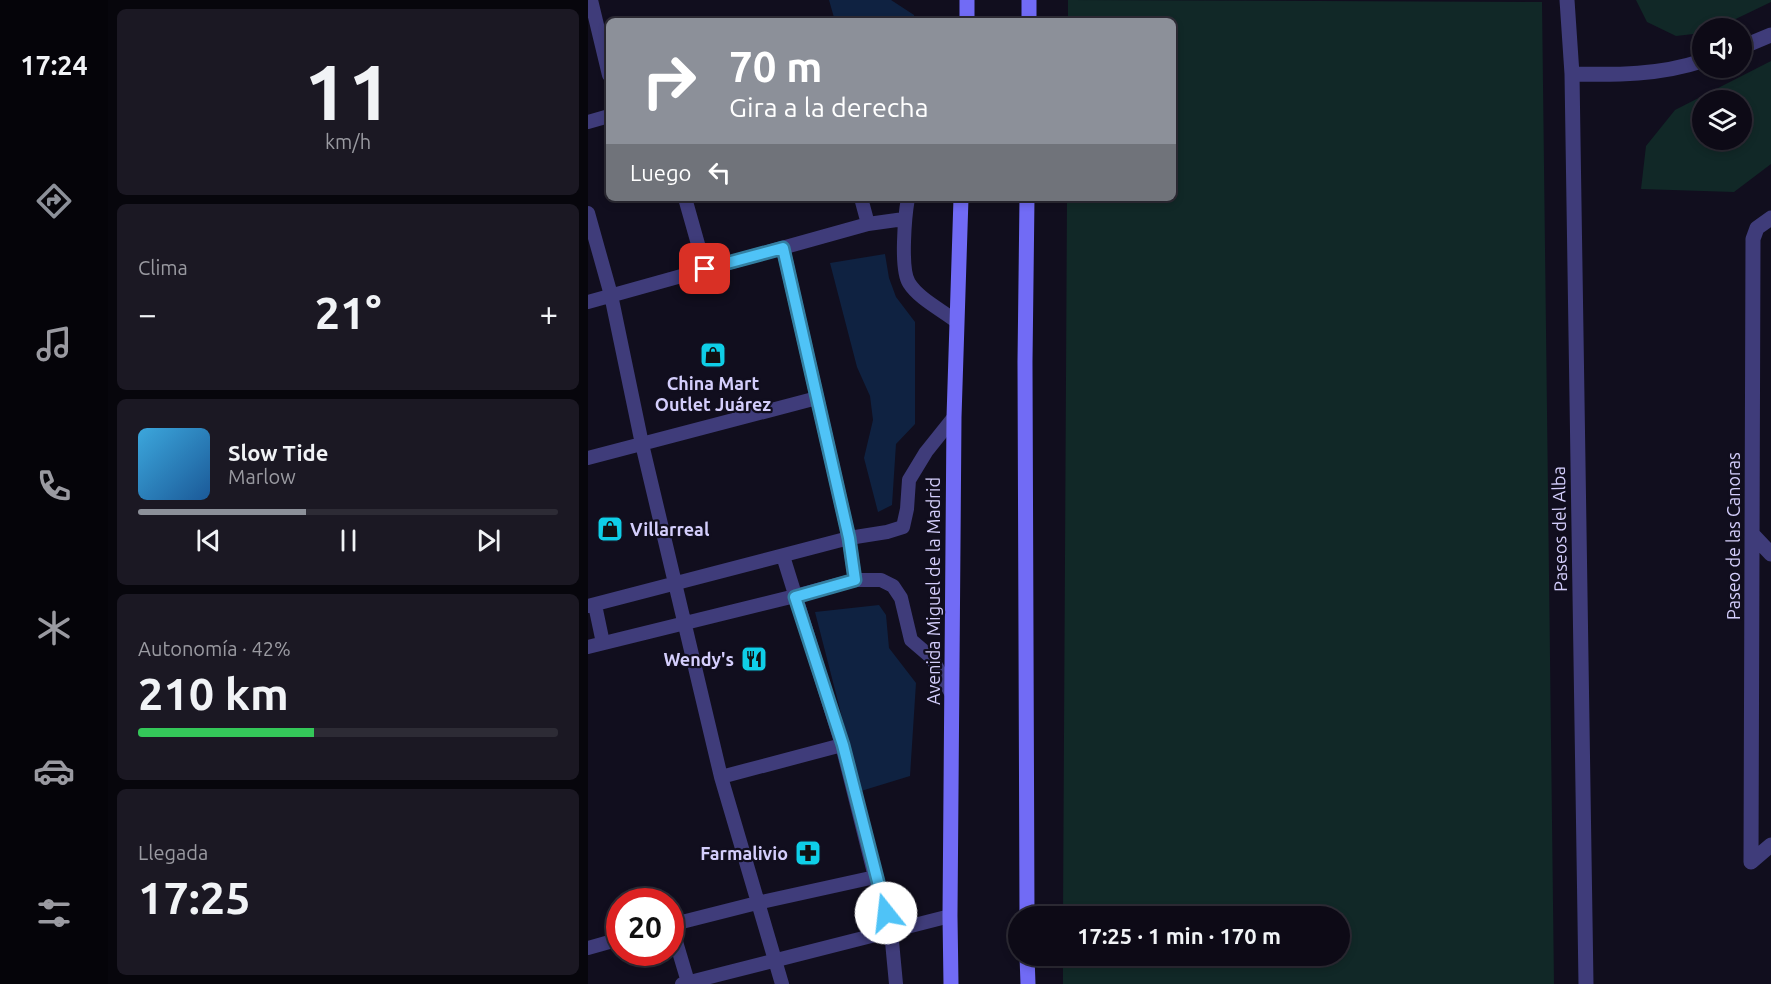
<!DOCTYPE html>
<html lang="es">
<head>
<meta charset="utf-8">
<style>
	:root { --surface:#0d0a16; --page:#1b1823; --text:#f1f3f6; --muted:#9a9aa1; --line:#2d2b35; --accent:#8c9099 }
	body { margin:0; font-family:Ubuntu,sans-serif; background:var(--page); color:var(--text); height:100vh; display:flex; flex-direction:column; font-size:22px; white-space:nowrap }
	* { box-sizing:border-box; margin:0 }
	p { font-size:20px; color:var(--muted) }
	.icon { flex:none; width:33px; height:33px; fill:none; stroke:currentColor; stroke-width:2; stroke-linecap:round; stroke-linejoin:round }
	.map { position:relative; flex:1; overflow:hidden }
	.sheet { display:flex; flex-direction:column; gap:9px; padding:9px; background:#07060c; width:480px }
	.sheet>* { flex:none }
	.top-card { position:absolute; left:18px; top:18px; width:570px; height:183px; border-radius:9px; box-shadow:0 3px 9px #0003,0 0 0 2px var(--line); background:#8c9099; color:#fff; overflow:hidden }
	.buttons { position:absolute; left:1104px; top:18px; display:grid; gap:12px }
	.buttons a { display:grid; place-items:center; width:60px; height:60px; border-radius:50%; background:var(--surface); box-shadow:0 3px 9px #0003,0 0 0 2px var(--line); font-size:30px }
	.speed { position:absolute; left:18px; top:888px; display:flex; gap:12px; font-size:30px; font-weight:700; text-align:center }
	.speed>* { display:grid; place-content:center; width:78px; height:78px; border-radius:50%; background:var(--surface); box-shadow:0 3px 9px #0003,0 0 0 2px var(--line); line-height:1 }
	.speed .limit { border:9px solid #d22; background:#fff; color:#111 }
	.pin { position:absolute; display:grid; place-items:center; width:51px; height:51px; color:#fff; margin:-26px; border-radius:12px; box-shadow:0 3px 9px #0006 }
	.me { position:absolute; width:66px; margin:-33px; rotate:344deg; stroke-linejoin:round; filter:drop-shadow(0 0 4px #0008) }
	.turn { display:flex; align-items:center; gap:21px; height:126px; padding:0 24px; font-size:27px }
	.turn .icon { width:78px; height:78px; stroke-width:2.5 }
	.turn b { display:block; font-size:42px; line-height:51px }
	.then { display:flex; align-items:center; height:57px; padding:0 24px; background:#0003; gap:12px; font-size:22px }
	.big { font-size:45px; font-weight:700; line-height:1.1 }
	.sheet .tile { flex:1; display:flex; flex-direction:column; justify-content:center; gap:9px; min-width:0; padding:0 21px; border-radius:9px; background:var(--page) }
	.sheet .dial { align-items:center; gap:0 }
	.dial b { font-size:78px; line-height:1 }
	.song { display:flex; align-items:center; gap:18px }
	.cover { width:72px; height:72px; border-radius:9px; background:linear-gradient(135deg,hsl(200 70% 55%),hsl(210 70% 35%)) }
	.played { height:6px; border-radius:3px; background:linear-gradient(90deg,var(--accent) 40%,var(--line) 40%) }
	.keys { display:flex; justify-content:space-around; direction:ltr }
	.heat { display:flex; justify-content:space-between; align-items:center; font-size:33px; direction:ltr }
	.charge { height:9px; border-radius:4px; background:linear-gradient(90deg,#34c759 42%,var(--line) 0) }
	.trip { position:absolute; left:420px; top:906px; width:342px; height:60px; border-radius:30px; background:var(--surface); box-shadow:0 3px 9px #0003,0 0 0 2px var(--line); font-weight:700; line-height:60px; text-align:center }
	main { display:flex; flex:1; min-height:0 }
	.tab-bar { display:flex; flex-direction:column; width:108px; justify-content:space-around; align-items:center; background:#050409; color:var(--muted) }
	.tab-bar .icon { width:42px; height:42px }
	.tab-bar .selected { color:var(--accent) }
	.tab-bar b { font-size:27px; color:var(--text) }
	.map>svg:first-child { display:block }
</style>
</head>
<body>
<main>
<nav class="tab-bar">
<b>17:24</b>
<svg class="icon selected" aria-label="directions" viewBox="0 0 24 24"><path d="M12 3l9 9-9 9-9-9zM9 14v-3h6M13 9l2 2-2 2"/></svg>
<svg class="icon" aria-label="music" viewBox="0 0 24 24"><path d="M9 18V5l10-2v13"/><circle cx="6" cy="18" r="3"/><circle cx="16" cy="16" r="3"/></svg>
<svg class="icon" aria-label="phone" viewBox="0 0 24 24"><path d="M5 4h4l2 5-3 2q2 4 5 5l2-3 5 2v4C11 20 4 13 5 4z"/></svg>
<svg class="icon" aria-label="climate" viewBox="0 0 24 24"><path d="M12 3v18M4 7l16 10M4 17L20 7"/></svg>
<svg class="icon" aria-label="car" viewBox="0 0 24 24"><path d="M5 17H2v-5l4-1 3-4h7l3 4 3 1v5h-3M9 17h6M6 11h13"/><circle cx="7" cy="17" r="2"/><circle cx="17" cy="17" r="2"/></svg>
<svg class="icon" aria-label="filters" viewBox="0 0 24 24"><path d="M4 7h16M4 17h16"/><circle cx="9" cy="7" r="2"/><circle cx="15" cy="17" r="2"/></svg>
</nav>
<section class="sheet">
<div class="tile dial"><b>11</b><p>km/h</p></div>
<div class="tile"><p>Clima</p>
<div class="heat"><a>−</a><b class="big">21°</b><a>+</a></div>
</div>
<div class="tile">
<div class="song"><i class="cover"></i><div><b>Slow Tide</b><p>Marlow</p></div></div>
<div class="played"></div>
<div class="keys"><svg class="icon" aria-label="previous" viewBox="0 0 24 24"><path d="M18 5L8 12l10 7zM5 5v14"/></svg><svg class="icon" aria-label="pause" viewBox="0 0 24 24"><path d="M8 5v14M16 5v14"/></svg><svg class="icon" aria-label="next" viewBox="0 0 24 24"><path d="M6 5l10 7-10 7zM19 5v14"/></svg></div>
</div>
<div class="tile"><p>Autonomía · 42%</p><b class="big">210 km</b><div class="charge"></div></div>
<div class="tile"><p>Llegada</p><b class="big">17:25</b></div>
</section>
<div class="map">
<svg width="1183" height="984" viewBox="0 0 1183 984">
	<rect width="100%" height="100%" fill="#110e1e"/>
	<path fill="#112827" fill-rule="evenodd" d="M480 0 954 2 966 984H475V956H752V916H475L479 198H585V21H480Z
		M1048 0H1183V2L1129 28H1114V33L1088 36 1059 22Z
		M1183 61V164L1146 192 1053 189 1058 146 1087 110ZM1154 100V140H1114V100Z"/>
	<path fill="#0f2241" d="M241 0H303L326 15V21H247Z
		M297 254 301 278 308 297 327 322V424L308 444 304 505 290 512 276 458 285 420 282 396 269 367 242 263Z
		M291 605 298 615 301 648 328 683 322 776 273 791 227 612Z"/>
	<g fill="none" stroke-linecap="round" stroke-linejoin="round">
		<path stroke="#3f3c7a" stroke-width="14" d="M3 0 21 75
			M0 122 21 116
			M97 198 117 269
			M320 198C317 215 312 269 321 283 331 299 354 310 369 322
			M0 213 23 295 54 444 133 777 194 984
			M280 224 316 219
			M195 248 261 538 267 580
			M0 302 280 224 273 198
			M0 458 229 398
			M7 605 15 643
			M0 606 261 538 299 532 315 527 319 509 321 480 338 452 366 417
			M0 647 207 596 267 580H293L305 586 313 598 323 640 344 658 364 695
			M133 777 254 745 195 556
			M287 877 303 931 308 984
			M82 925 169 903 287 877 254 745
			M83 925 100 982
			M0 948 32 939
			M94 984 362 916"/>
		<path stroke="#3f3c7a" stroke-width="15" d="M1165 535 1183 554
			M1163 862 1165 239 1169 228 1183 218
			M1163 862 1183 845"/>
		<path stroke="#3f3c7a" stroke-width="15" d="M979 0 984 74 998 984
			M1154 47 1183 35
			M984 74C1029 75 1072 75 1114 61"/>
		<path stroke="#716bf5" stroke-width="15" d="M379 21V0
			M441 21V0
			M439 198 437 362 439 916
			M439 956 440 984
			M363 984 362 916 366 417 373 198"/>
	</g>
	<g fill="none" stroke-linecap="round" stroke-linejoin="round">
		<g stroke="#337fa1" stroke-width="15">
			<path id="route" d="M117 269 195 248 261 538 267 580 207 597 255 745 298 913"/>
		</g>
		<use href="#route" stroke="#4fc3f7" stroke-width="10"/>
	</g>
	<defs>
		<g id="shop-square" transform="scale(1.35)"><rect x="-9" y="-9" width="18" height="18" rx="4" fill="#0fcee7" stroke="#110e1e"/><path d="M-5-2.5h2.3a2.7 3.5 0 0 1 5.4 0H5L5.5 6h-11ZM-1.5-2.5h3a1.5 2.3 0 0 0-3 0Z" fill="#111"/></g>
		<g id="restaurant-square" transform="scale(1.35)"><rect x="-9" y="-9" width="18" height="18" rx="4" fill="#0fcee7" stroke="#110e1e"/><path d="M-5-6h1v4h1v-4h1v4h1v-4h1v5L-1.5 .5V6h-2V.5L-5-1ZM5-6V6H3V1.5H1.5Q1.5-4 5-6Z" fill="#111"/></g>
		<g id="pharmacy-square" transform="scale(1.35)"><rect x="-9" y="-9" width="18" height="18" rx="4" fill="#0fcee7" stroke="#110e1e"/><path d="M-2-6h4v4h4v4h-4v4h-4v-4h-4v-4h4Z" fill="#111"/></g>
	</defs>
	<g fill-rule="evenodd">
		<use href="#shop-square" x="125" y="355"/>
		<use href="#shop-square" x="22" y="529"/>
		<use href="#restaurant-square" x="166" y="659"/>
		<use href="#pharmacy-square" x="220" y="853"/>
	</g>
	<g text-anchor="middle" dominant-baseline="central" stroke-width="4.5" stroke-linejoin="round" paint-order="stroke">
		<g font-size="18" font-weight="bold" fill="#d4cefc" stroke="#110e1e" text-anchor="end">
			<text x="125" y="383" text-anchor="middle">China Mart<tspan x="125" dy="21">Outlet Juárez</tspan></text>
			<text x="42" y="529" text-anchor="start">Villarreal</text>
			<text x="146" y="659">Wendy's</text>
			<text x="200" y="853">Farmalivio</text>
		</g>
		<g font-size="18" fill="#d4cefc" stroke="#110e1e">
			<text transform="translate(971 529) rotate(-91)">Paseos del Alba</text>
			<text transform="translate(1145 536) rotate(-90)">Paseo de las Canoras</text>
			<text transform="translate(345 591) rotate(-90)">Avenida Miguel de la Madrid</text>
		</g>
	</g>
</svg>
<div class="buttons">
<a><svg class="icon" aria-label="sound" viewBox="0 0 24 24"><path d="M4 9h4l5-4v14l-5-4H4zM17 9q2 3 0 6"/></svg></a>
<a><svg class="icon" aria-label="layers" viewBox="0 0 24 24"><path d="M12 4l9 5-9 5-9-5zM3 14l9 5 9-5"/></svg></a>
</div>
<div class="speed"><div class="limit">20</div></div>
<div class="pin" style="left:117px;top:269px;background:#d93025"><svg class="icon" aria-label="arrive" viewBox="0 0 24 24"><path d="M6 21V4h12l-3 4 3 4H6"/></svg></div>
<svg class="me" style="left:298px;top:913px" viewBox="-20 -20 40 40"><circle r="19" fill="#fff"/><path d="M0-13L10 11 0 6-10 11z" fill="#4fc3f7"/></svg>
<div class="trip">17:25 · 1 min · 170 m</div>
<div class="top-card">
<div class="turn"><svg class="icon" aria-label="right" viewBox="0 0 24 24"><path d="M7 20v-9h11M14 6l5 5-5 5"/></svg><div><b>70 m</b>Gira a la derecha</div></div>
<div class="then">Luego<svg class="icon" aria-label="left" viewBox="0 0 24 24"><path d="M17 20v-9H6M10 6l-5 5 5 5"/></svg></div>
</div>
</div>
</main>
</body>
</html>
